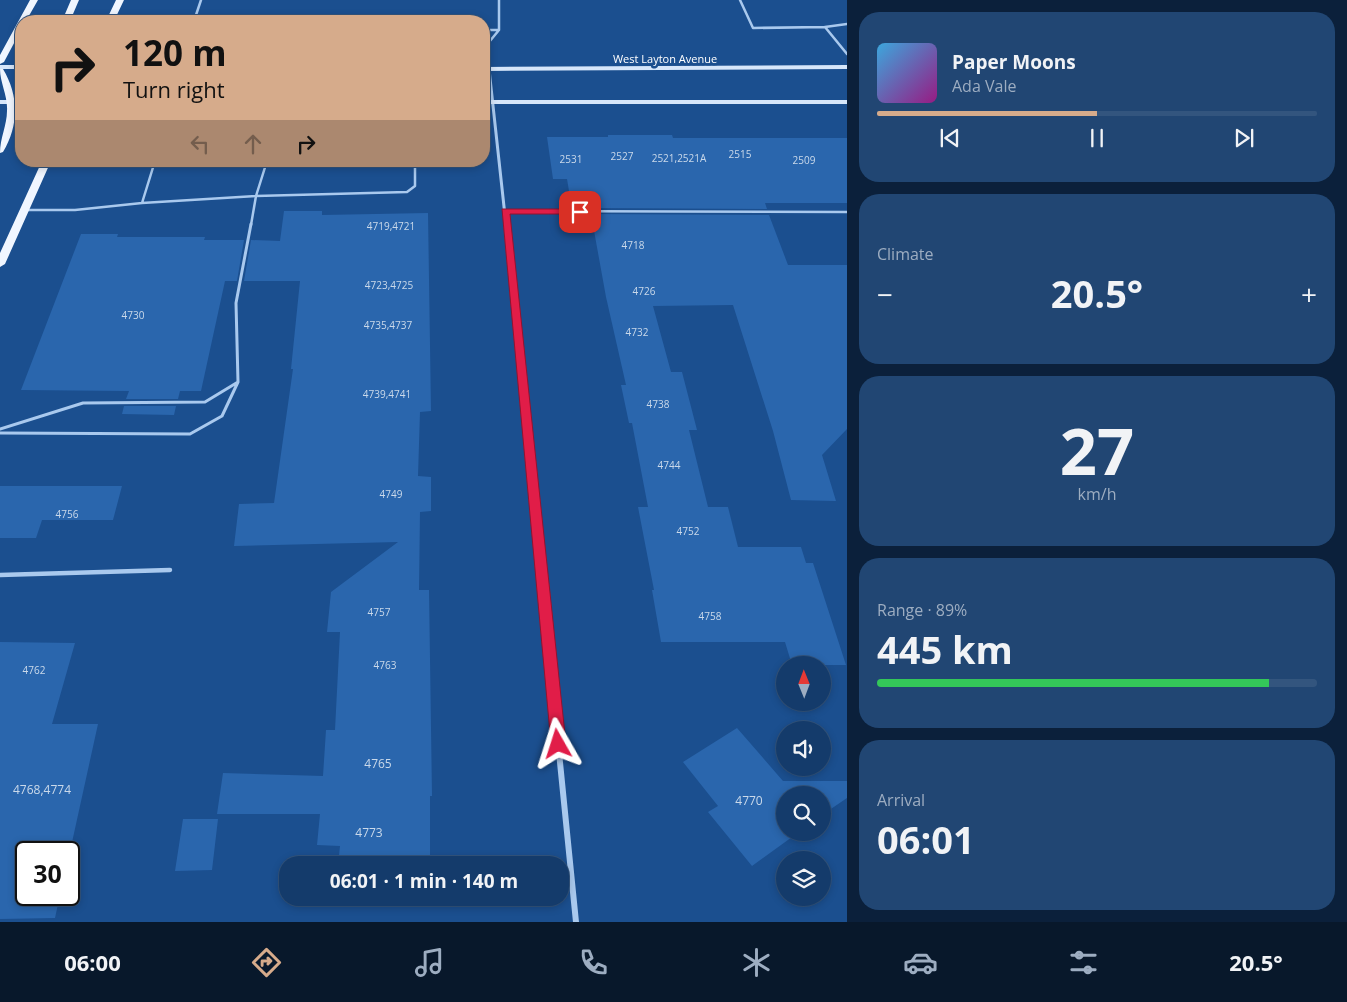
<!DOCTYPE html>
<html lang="en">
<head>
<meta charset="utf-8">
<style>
	:root { --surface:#143b6b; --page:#214673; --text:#f1f3f6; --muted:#9dadc1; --line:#33557e; --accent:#d6ab8b }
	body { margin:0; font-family:"Open Sans",sans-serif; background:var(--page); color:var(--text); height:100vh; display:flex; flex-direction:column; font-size:19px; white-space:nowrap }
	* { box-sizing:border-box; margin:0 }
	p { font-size:16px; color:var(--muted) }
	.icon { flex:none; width:28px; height:28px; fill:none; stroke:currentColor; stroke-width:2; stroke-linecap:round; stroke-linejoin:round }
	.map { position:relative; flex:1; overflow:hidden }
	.drawer { display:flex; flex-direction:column; gap:12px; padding:12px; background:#0b203b; width:500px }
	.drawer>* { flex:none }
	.top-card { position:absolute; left:15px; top:15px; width:475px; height:152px; border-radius:20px; box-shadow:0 2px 8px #0003,0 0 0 1px var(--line); background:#d6ab8b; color:#111; overflow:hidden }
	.needle { width:32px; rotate:359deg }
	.fabs { position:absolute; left:776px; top:656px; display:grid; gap:10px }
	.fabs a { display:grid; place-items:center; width:55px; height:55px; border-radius:50%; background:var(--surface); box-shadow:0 2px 8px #0003,0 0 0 1px var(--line); font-size:25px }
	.speed { position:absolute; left:15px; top:841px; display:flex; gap:10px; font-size:25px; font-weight:700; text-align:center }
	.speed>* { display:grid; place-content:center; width:65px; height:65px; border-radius:50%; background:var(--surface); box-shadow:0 2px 8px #0003,0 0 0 1px var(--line); line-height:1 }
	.speed .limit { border:2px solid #111; border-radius:8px; background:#fff; color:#111 }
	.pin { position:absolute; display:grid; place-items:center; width:42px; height:42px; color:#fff; margin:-21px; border-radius:10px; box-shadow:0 2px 8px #0006 }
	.me { position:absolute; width:55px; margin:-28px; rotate:354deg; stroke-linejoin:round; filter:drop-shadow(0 0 4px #0008) }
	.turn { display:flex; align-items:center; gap:18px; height:105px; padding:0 25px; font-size:22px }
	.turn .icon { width:65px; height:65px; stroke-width:2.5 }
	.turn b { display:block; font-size:35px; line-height:42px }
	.lanes { display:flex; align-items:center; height:48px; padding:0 25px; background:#0003; justify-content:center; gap:25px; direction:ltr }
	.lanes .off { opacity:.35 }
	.big { font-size:38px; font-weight:700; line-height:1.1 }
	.drawer .card { flex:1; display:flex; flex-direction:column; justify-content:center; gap:8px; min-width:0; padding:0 18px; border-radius:20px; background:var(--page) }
	.drawer .dial { align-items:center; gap:0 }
	.dial b { font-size:65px; line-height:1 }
	.song { display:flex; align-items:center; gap:15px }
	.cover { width:60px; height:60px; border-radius:8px; background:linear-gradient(135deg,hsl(200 70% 55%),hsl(310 70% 35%)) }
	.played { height:5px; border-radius:2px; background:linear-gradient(90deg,var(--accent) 50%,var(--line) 50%) }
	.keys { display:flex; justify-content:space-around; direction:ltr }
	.heat { display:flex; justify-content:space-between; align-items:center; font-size:28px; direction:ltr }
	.charge { height:8px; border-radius:4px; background:linear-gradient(90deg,#34c759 89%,var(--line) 0) }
	.trip { position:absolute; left:279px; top:856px; width:290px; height:50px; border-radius:20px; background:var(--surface); box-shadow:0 2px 8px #0003,0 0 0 1px var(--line); font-weight:700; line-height:50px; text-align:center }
	.menu { display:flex; height:80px; justify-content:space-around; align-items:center; background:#08182b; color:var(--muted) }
	.menu .icon { width:35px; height:35px }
	.menu .on { color:var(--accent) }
	.menu b { font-size:22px; color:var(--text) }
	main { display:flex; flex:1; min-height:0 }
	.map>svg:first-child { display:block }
</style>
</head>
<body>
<main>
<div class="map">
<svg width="847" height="922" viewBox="0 0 847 922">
	<rect width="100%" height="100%" fill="#1b4f8f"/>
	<path fill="#2a66ad" d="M608 135H672L673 138H847V203H765L767 209 590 208 589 203H571L567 179H553L547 137H608Z
		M284 211H322V215L428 213 431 411 420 412 418 476 431 477V511L420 512 419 590H429L432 796H430V865H338L340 846 317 845 320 814H217L223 773 323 776 326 730H335L340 632H327L331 592 398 542 234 546 239 504 274 503 293 369H291L300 281H244L251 240 280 241Z
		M591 214 769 215 788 265H847V429L822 455 836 501 791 500 773 431 733 305 653 306 671 372H682L697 430H689L708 507H728L738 547H801L806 563H813L846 665H792L785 642H661L652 590H654L638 507H648L632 423H629L621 385H626L606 297Z
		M81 234H118L117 237H205L204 240H244L237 281H225L201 391H180L178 399H126L129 391 21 390Z
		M124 406H176L174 415 122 414Z
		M0 486H122L113 520H42L36 538H0Z
		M0 642 75 643 52 724H98L69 856V852H26V895H60L55 918 0 919Z
		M737 728 783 781H847V798L822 815V795H785V832H799L752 866 708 812 718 806 683 762Z
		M183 819H218L212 870 175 871Z"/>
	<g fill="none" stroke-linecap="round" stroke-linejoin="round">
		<path stroke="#a9c9ee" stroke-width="2.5" d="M499 0V30
			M740 0 753 28 825 27 847 54
			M194 21 201 0
			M825 27 847 24
			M484 30H499L485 47 489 69
			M267 161 256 196 407 192 415 186V161
			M142 203 256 196 251 225
			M26 210H75L142 203 155 161
			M505 211 847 212"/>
		<path stroke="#a9c9ee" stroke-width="3" d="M0 429 83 403 205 402 238 382
			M0 433 190 434 222 416 238 382 236 303 251 224"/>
		<path stroke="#a9c9ee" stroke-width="4.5" d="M0 575 170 570"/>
		<path stroke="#a9c9ee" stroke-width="3" d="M489 69 506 225"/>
		<path stroke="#a9c9ee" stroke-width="4.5" d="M506 224 536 524"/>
		<path stroke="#a9c9ee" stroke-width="6" d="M536 523 576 922"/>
		<path fill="#d6e6fa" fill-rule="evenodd" d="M0 65H21V69H0Z
			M847 65V69L484 71V67Z
			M0 100H21V104H0Z
			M484 100H847V104H484Z"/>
		<path fill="#f0f6ff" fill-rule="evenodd" d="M30 0H38L26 21H21V30L4 62 0 64V55Z
			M71 0H79L70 21H62Z
			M116 0H124L114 21H106Z
			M0 69H3C19 96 19 125 3 152L0 153C0 138 7 125 7 111 8 96 0 83 0 69Z
			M42 161H51L5 264 0 267V253Z"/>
	</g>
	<path fill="#e11d48" stroke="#92132f" d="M502 209H580L585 212 580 214H510L566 744 564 749 558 751 553 749 551 744Z"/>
	<g text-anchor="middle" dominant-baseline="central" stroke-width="5" stroke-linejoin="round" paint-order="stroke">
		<g font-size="10" fill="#cad9ea">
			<text x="740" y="154">2515</text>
			<text x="622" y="156">2527</text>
			<text x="679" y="158">2521,2521A</text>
			<text x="571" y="159">2531</text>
			<text x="804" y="160">2509</text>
			<text x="391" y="226">4719,4721</text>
			<text x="633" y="245">4718</text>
			<text x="389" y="285">4723,4725</text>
			<text x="644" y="291">4726</text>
			<text x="133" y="315">4730</text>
			<text x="388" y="325">4735,4737</text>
			<text x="637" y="332">4732</text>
			<text x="387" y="394">4739,4741</text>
			<text x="658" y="404">4738</text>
			<text x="669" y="465">4744</text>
			<text x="391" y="494">4749</text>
			<text x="67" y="514">4756</text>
			<text x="688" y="531">4752</text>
			<text x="379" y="612">4757</text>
			<text x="710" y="616">4758</text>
			<text x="385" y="665">4763</text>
			<text x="34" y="670">4762</text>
		</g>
		<g font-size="11" fill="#fff" stroke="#1b4f8f">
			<text x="665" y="58">West Layton Avenue</text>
		</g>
		<g font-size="12" fill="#cad9ea">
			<text x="378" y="763">4765</text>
			<text x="42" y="789">4768,4774</text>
			<text x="749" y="800">4770</text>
			<text x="369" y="832">4773</text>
		</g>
	</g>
</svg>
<div class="fabs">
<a><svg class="needle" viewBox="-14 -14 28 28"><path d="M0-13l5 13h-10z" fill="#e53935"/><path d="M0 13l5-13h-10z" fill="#9dadc1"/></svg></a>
<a><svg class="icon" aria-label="sound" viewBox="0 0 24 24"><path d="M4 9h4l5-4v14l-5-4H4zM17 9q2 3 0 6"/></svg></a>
<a><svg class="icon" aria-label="search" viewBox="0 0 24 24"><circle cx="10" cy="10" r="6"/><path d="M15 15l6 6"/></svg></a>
<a><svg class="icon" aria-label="layers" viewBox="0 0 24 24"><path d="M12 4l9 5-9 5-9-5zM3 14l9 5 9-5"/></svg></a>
</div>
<div class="speed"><div class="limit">30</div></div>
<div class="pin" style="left:580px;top:212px;background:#d93025"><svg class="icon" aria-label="arrive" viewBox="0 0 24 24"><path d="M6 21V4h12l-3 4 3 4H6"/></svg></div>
<svg class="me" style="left:558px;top:744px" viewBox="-20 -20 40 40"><path d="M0-17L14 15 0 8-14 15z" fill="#e11d48" stroke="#fff" stroke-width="4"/></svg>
<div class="trip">06:01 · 1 min · 140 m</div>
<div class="top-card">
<div class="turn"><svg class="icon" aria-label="right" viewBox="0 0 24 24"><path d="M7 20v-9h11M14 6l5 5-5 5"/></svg><div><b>120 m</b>Turn right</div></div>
<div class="lanes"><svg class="icon off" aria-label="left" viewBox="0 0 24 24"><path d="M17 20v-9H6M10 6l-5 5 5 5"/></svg><svg class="icon off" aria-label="ahead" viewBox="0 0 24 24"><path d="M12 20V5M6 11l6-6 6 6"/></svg><svg class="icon" aria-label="right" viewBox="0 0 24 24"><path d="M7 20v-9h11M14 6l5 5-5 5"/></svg></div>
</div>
</div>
<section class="drawer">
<div class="card">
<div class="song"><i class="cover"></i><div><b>Paper Moons</b><p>Ada Vale</p></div></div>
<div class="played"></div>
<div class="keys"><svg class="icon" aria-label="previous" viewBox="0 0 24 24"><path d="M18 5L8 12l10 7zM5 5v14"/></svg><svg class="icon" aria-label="pause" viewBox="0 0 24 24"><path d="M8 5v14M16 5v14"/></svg><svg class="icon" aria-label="next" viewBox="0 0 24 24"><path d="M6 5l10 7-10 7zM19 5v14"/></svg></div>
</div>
<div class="card"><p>Climate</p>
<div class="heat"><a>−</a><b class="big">20.5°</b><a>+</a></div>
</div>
<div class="card dial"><b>27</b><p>km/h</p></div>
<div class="card"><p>Range · 89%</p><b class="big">445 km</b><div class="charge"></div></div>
<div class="card"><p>Arrival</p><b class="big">06:01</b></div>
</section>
</main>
<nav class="menu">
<b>06:00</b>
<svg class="icon on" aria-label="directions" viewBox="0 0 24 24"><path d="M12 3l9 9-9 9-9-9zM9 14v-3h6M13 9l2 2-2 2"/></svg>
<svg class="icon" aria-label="music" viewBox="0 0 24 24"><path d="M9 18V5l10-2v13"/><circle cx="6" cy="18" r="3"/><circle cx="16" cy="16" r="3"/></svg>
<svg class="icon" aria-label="phone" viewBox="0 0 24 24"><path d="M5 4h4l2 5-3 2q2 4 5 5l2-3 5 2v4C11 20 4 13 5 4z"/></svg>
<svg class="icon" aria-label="climate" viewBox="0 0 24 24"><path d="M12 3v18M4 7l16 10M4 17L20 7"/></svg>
<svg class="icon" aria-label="car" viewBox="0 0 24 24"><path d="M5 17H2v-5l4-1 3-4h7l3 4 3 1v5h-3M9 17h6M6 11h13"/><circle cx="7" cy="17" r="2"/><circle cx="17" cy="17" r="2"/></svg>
<svg class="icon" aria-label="filters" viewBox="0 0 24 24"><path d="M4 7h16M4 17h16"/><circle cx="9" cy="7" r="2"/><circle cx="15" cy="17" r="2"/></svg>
<b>20.5°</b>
</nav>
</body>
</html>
